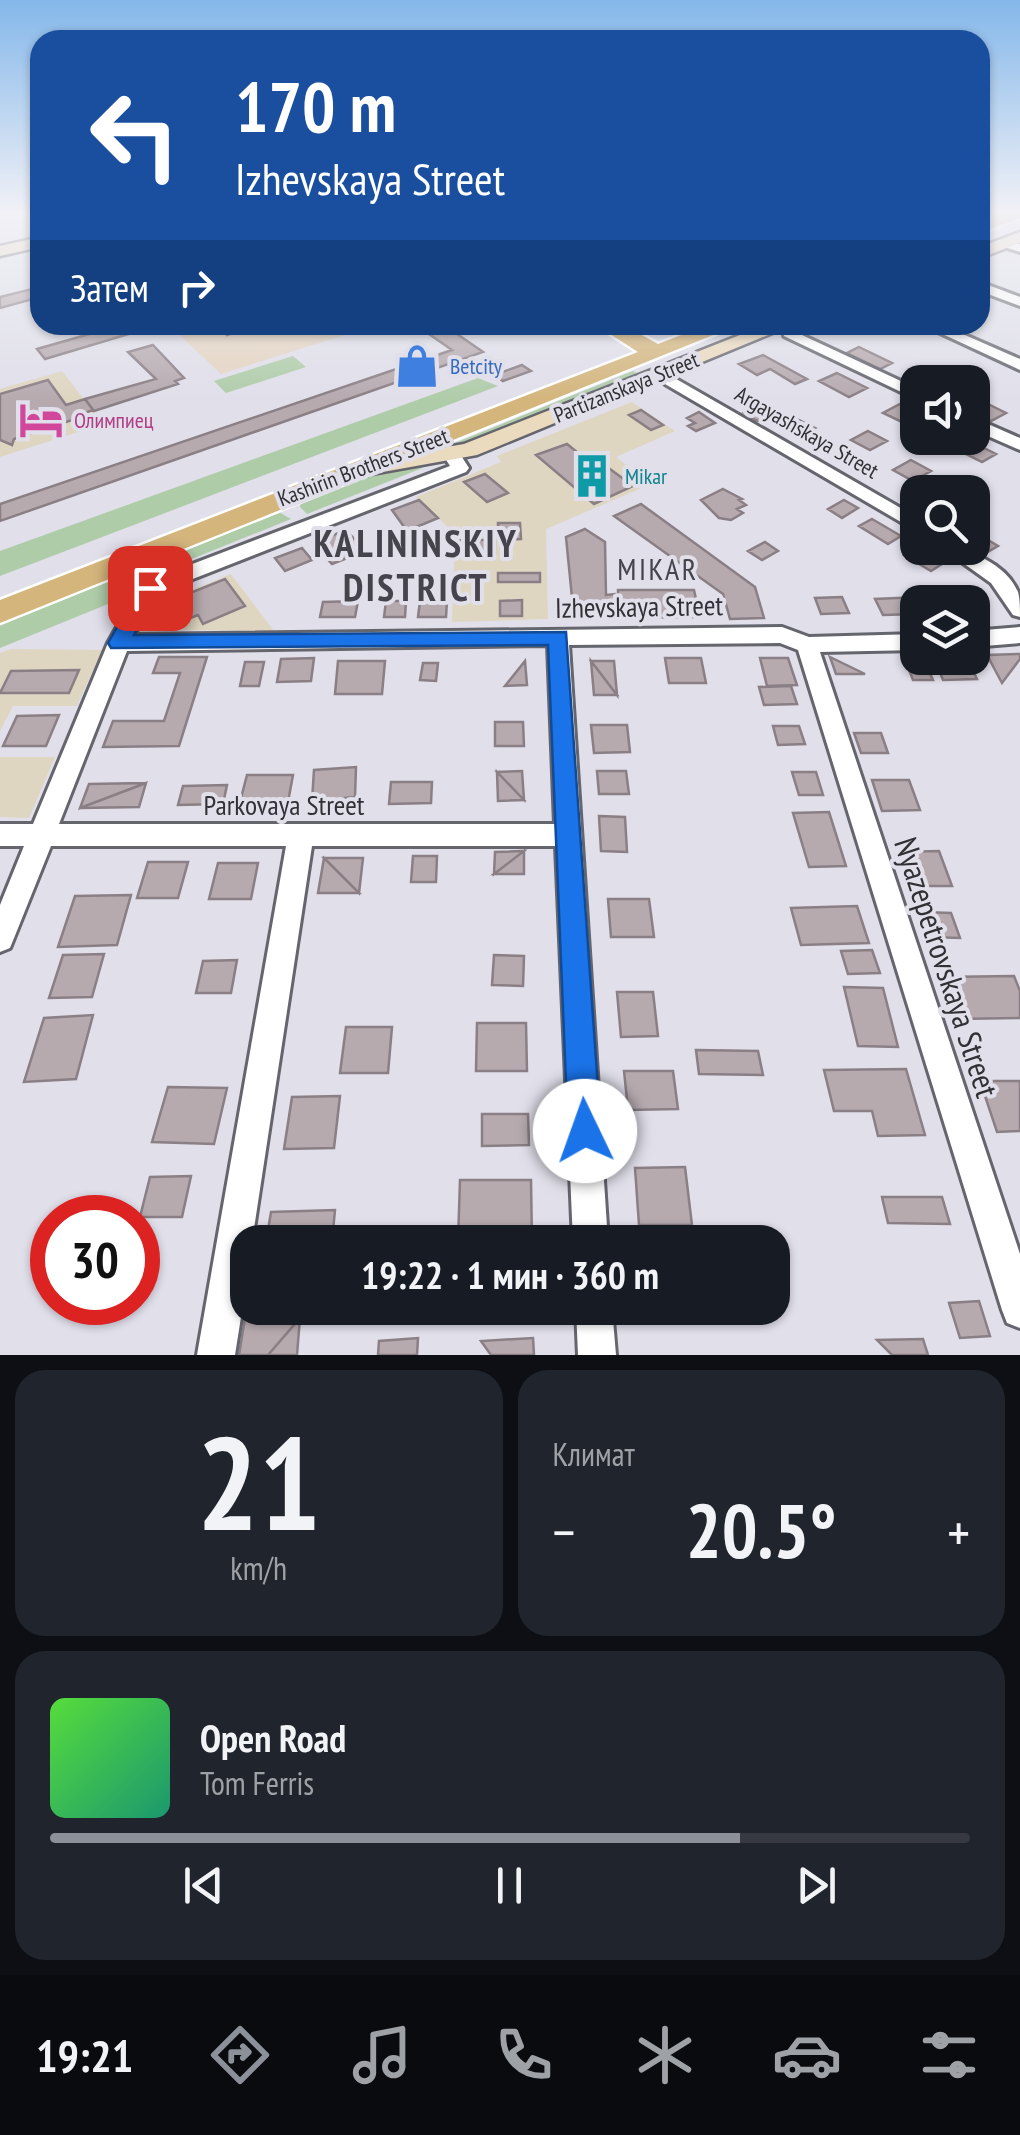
<!DOCTYPE html>
<html lang="ru">
<head>
<meta charset="utf-8">
<style>
	:root { --surface:#171b24; --page:#20242c; --text:#f1f3f6; --muted:#9ea1a6; --line:#363941; --accent:#8c9099 }
	body { margin:0; font-family:"PT Sans Narrow",sans-serif; background:var(--page); color:var(--text); height:100vh; display:flex; flex-direction:column; font-size:38px; white-space:nowrap }
	* { box-sizing:border-box; margin:0 }
	p { font-size:32px; color:var(--muted) }
	.icon { flex:none; width:55px; height:55px; fill:none; stroke:currentColor; stroke-width:2; stroke-linecap:round; stroke-linejoin:round }
	.map { position:relative; height:1355px; overflow:hidden }
	.details { display:flex; flex-direction:column; gap:15px; padding:15px; background:#0d0f14; flex:1 }
	.details>* { flex:none }
	.guide { position:absolute; left:30px; top:30px; width:960px; height:305px; border-radius:30px; box-shadow:0 2px 8px #0004; background:#1a4fa0; color:#fff; overflow:hidden }
	.fabs { position:absolute; left:900px; top:365px; display:grid; gap:20px }
	.fabs a { display:grid; place-items:center; width:90px; height:90px; border-radius:20px; background:var(--surface); box-shadow:0 2px 8px #0004; font-size:50px }
	.speed { position:absolute; left:30px; top:1195px; display:flex; gap:20px; font-size:50px; font-weight:700; text-align:center }
	.speed>* { display:grid; place-content:center; width:130px; height:130px; border-radius:50%; background:var(--surface); box-shadow:0 2px 8px #0004; line-height:1 }
	.speed .limit { border:15px solid #d22; background:#fff; color:#111 }
	.pin { position:absolute; display:grid; place-items:center; width:85px; height:85px; color:#fff; margin:-42px; border-radius:20px; box-shadow:0 5px 15px #0006 }
	.me { position:absolute; width:110px; margin:-55px; rotate:357deg; stroke-linejoin:round; filter:drop-shadow(0 0 8px #0008) }
	.turn { display:flex; align-items:center; gap:35px; height:210px; padding:0 40px; font-size:45px }
	.turn .icon { width:130px; height:130px; stroke-width:2.5 }
	.turn b { display:block; font-size:70px; line-height:85px }
	.then { display:flex; align-items:center; height:95px; padding:0 40px; background:#0003; gap:20px; font-size:38px }
	.big { font-size:75px; font-weight:700; line-height:1.1 }
	.details .widget { flex:1; display:flex; flex-direction:column; justify-content:center; gap:15px; min-width:0; padding:0 35px; border-radius:30px; background:var(--page) }
	.details .dial { align-items:center; gap:0 }
	.dial b { font-size:130px; line-height:1 }
	.song { display:flex; align-items:center; gap:30px }
	.cover { width:120px; height:120px; border-radius:15px; background:linear-gradient(135deg,hsl(110 70% 55%),hsl(160 70% 35%)) }
	.played { height:10px; border-radius:5px; background:linear-gradient(90deg,var(--accent) 75%,var(--line) 75%) }
	.keys { display:flex; justify-content:space-around; direction:ltr }
	.heat { display:flex; justify-content:space-between; align-items:center; font-size:55px; direction:ltr }
	.details .tiles { flex:1; display:grid; gap:15px; grid-template-columns:1fr 1fr }
	.widget:last-child { grid-column:span 2 }
	.trip { position:absolute; left:230px; top:1225px; width:560px; height:100px; border-radius:30px; background:var(--surface); box-shadow:0 2px 8px #0004; font-weight:700; line-height:100px; text-align:center }
	.tab-bar { display:flex; height:160px; justify-content:space-around; align-items:center; background:#090b0e; color:var(--muted) }
	.tab-bar .icon { width:70px; height:70px }
	.tab-bar .selected { color:var(--accent) }
	.tab-bar b { font-size:45px; color:var(--text) }
	.map>svg:first-child { display:block }
</style>
</head>
<body>
<div class="map">
<svg width="1020" height="1355" viewBox="0 0 1020 1355">
	<rect width="100%" height="100%" fill="#e0dfea"/>
	<path fill="#dfd6c1" d="M62 371 103 424 0 457V389Z
		M632 402 675 431 616 457 651 484 546 529 548 619 452 622 455 534 416 497 501 462 497 456Z
		M231 574 274 631 184 630 165 601Z
		M11 649 102 650 77 706H13L0 731V653Z
		M0 757H55L29 818 0 817Z"/>
	<path fill="#e4d4c2" d="M169 325H364L367 328 221 374Z"/>
	<path fill="#afcca9" d="M293 356 306 367 226 393 214 381Z
		M633 371 641 376 468 446 445 447Z
		M478 378 498 386 0 576V551Z
		M435 463 307 514 300 507 301 502 374 473Z
		M277 511 291 519 152 575 144 564Z
		M125 572 133 585 113 602 0 648V624Z"/>
	<path fill="#b6aaaf" stroke="#8a7f84" stroke-width="2.5" d="M40 287V297L0 308V297Z
		M121 325H133L139 331 45 359 37 349Z
		M189 325H245L249 328 227 335 218 327 198 333Z
		M416 325H444L483 352 0 521V504L452 350Z
		M153 345 184 378 175 381 178 384 94 411 85 399 156 379 128 352Z
		M859 347 892 363 880 369 847 353Z
		M763 355 807 379 795 384 770 369 757 375 739 364Z
		M522 365 531 371 503 381 494 375Z
		M837 373 867 388 849 397 819 381Z
		M48 380 66 405 85 399 93 410 82 414 83 422 75 419 14 439 12 445 0 440V394Z
		M986 403 1006 413 991 421 972 412Z
		M900 404 918 414 902 422 883 413Z
		M762 405 776 413 757 421 744 413Z
		M641 410 663 425 651 430 629 415Z
		M699 412 715 423 696 431 688 426 695 423 687 418Z
		M797 419 815 428 798 437 781 427Z
		M868 431 887 441 870 450 851 440Z
		M567 444 603 473 610 469 633 486 594 504 536 455Z
		M976 444 996 454 982 462 962 452Z
		M911 460 931 471 913 481 893 470Z
		M485 474 508 493 487 502 464 482Z
		M723 489 742 499 739 500 746 505 737 509 743 513 731 520 719 518 701 500Z
		M419 500 438 518 407 531 392 510Z
		M844 500 858 508 842 518 828 509Z
		M641 504 755 587 764 618 730 619 723 594 614 516Z
		M872 519 901 536 888 544 859 526Z
		M498 523H520L521 539 498 540Z
		M585 529 605 542 606 595 615 594 618 600V590H694L700 617 574 618 566 537Z
		M346 530 358 543 343 549 350 557 332 564 313 543Z
		M978 534 998 546 984 554 972 547V537Z
		M456 540H495V554H455Z
		M765 542 778 551 762 560 748 551Z
		M918 547 920 548 945 562 931 571 904 555Z
		M302 548 312 560 285 571 275 558Z
		M498 573H540V582H498Z
		M225 579 245 606 203 624 198 615 183 621 170 601Z
		M842 597 849 613 821 614 815 598Z
		M919 597 918 614 883 615 875 599Z
		M522 600V616H500V601Z
		M358 601 355 617H320L323 602Z
		M386 601H406L405 617H384Z
		M420 601H447L446 617H418Z
		M1020 654V659L1002 683 987 655Z
		M159 657H207L179 746 103 747 113 721H164L180 673H153Z
		M830 657 865 674H836Z
		M904 657 923 658 933 680H913Z
		M314 658 311 681 277 682 281 659Z
		M665 658H701L706 683H669Z
		M760 658H788L797 685 767 686Z
		M934 658H967L977 679 943 680Z
		M338 661H385L382 694H335Z
		M525 661 527 685 505 686Z
		M591 661 617 695H594Z
		M591 661H614L617 695Z
		M245 662H264L259 686H240Z
		M423 663H438L436 681 420 680Z
		M79 670 69 693H0L11 671Z
		M791 686 797 704 764 705 759 687Z
		M59 715 46 746H3L17 716Z
		M495 722H523L524 746H495Z
		M591 725H627L630 752 594 753Z
		M773 726H799L805 744 778 745Z
		M854 733H881L888 753H861Z
		M356 767 355 797 312 801 314 770Z
		M522 771 524 800 497 772Z
		M597 771H626L629 794H599Z
		M497 772 524 800 498 801Z
		M792 772H816L823 795H799Z
		M247 775H293L288 802H240Z
		M872 780H909L920 810 882 811Z
		M391 782H432L431 803 389 804Z
		M146 783 139 807 80 808Z
		M146 783 80 808 89 784Z
		M227 785 223 804 178 805 183 786Z
		M829 812 846 866 809 867 793 813Z
		M599 816 625 817 627 852 601 851Z
		M524 851V874H494Z
		M524 851 494 874 495 852Z
		M939 851 952 886H911L900 852Z
		M413 856H437L436 882H411Z
		M324 858 359 893H318Z
		M324 858H363L359 893Z
		M148 862H188L178 898H137Z
		M218 863H258L251 899H209Z
		M131 895 117 945 58 947 75 896Z
		M608 899H649L654 937H611Z
		M857 906 869 943 801 945 791 908Z
		M921 912 951 913 960 938 929 937Z
		M872 950 880 973 848 974 841 951Z
		M104 954 92 997 49 998 63 955Z
		M494 955 524 956 523 986 492 985Z
		M237 960 231 993H196L203 961Z
		M1014 976 1020 991V1018L956 1019 942 977Z
		M844 987 883 988 898 1047 858 1046Z
		M617 992H653L658 1036 621 1037Z
		M93 1015 76 1079 24 1082 44 1018Z
		M477 1023H526L527 1071H476Z
		M346 1027H392L388 1073H340Z
		M696 1050 758 1051 763 1075 699 1074Z
		M906 1069 925 1135 878 1136 872 1111H834L824 1070Z
		M624 1071H673L678 1109 628 1110Z
		M980 1081H1020V1131L997 1132Z
		M168 1087 227 1088 214 1144 152 1142Z
		M340 1096 334 1148 284 1149 292 1097Z
		M482 1114H528L529 1145 482 1146Z
		M685 1167 692 1225H639L635 1168Z
		M191 1176 182 1217H140L150 1177Z
		M460 1180H531L532 1242H458Z
		M882 1197H942L950 1224 888 1223Z
		M335 1210 332 1242H266L271 1212Z
		M979 1301 990 1336 960 1338 949 1303Z
		M245 1318H300L268 1355H239Z
		M300 1318 297 1355H268Z
		M418 1338 417 1355H378L379 1341Z
		M533 1338 534 1355H491L481 1341Z
		M923 1339 928 1355H892L877 1340Z"/>
	<g fill="none" stroke-linecap="round" stroke-linejoin="round">
		<g stroke="#65656e" stroke-width="6">
			<path id="street" d="M1005 239 1020 244V252L1001 246 999 243Z
				M980 282 1020 297V306L980 291Z
				M923 325H942L1020 359V370Z
				M789 329 918 389V400L784 336V330Z
				M671 376 918 518V532L665 384V378Z
				M972 417 1020 438V450L972 429Z
				M452 450 458 451 469 468 466 472 157 593 134 635 782 627 809 637 918 634V650L820 652 1020 1254V1328L1007 1323 1002 1310 798 650 780 643 569 645 608 1242H573L556 846H312L252 1242H248V1273L235 1355H197L286 846H51L10 948 0 952V905L24 846H0V824H33L108 643 139 588 119 559 122 554H136L153 579 450 466 443 455ZM548 645 555 824H59L127 651Z
				M942 548C969 548 1006 564 1018 592 1020 599 1020 609 1020 617L1013 615 991 583Z
				M1020 627V643L972 647V631Z
				M576 1308H612L616 1355H578Z"/>
		</g>
		<g stroke="#65656e" stroke-width="5">
			<path id="secondary" d="M1020 232V243L980 258V247Z
				M40 237V247L0 256V246Z
				M765 325H792L477 455 355 477 343 470 355 463 464 444Z"/>
		</g>
		<g stroke="#fff" stroke-width="5">
			<path id="primary" d="M1008 210H1020V218L980 233V220Z
				M596 325H624L658 344 707 325H738L0 623V600L638 352Z"/>
		</g>
		<use href="#street" fill="#fff" fill-rule="evenodd"/>
		<use href="#secondary" fill="#eadabe" fill-rule="evenodd"/>
		<use href="#primary" fill="#d4b57c" fill-rule="evenodd"/>
	</g>
	<linearGradient id="sky" x2="0" y2="1"><stop stop-color="#84b7ea"/><stop offset="0.53" stop-color="#f1f1f6"/><stop offset="1" stop-color="#f1f1f6" stop-opacity="0"/></linearGradient>
	<rect width="1020" height="400" fill="url(#sky)"/>
	<path fill="#1a73e8" stroke="#114b97" stroke-width="2.5" d="M150 581 160 588 134 635 566 632 601 1131 597 1143 585 1148 573 1143 568 1131 548 645 111 648 108 643 142 583Z"/>
	<defs>
		<g id="shop-bare" transform="scale(3.45)"><path d="M-5-2.5h2.3a2.7 3.5 0 0 1 5.4 0H5L5.5 6h-11ZM-1.5-2.5h3a1.5 2.3 0 0 0-3 0Z" fill="#3f7fe0" stroke="#e0dfea" stroke-width="2.5" paint-order="stroke"/></g>
		<g id="hotel-bare" transform="scale(3.45)"><path d="M-6-4.5h1.5V1H6V5H4.5V3h-9V5H-6ZM-4 0a1.8 1.8 0 1 1 3.6 0ZM.5 0V-2.5h3Q6-2.5 6 0Z" fill="#d1479c" stroke="#e0dfea" stroke-width="2.5" paint-order="stroke"/></g>
		<g id="building-bare" transform="scale(3.45)"><path d="M-4-6H4V6H1V3H-1V6H-4ZM-2.5-4.3h1.7v1.8h-1.7ZM.8-4.3h1.7v1.8H.8ZM-2.5-1h1.7V.8h-1.7ZM.8-1h1.7V.8H.8Z" fill="#0f9aa8" stroke="#e0dfea" stroke-width="2.5" paint-order="stroke"/></g>
	</defs>
	<g fill-rule="evenodd">
		<use href="#shop-bare" x="417" y="366"/>
		<use href="#hotel-bare" x="41" y="420"/>
		<use href="#building-bare" x="592" y="476"/>
	</g>
	<g text-anchor="middle" dominant-baseline="central" stroke-width="8" stroke-linejoin="round" paint-order="stroke">
		<g font-size="22" fill="#366cbe" stroke="#e0dfea" text-anchor="start">
			<text x="450" y="366">Betcity</text>
		</g>
		<g font-size="22" fill="#313135" stroke="#e0dfea">
			<text transform="translate(626 387) rotate(-22)">Partizanskaya Street</text>
			<text transform="translate(807 432) rotate(30)">Argayashskaya Street</text>
			<text transform="translate(363 467) rotate(-21)">Kashirin Brothers Street</text>
		</g>
		<g font-size="22" fill="#b23c85" stroke="#e0dfea" text-anchor="start">
			<text x="74" y="420">Олимпиец</text>
		</g>
		<g font-size="22" fill="#0d838f" stroke="#e0dfea" text-anchor="start">
			<text x="625" y="476">Mikar</text>
		</g>
		<g font-size="28" fill="#313135" stroke="#e0dfea">
			<text transform="translate(639 606) rotate(-1)">Izhevskaya Street</text>
			<text x="284" y="804">Parkovaya Street</text>
		</g>
		<g font-size="30" letter-spacing="2.5" fill="#45444d" stroke="#e0dfea">
			<text x="658" y="568">MIKAR</text>
		</g>
		<g font-size="32" fill="#313135" stroke="#e0dfea">
			<text transform="translate(947 967) rotate(72)">Nyazepetrovskaya Street</text>
		</g>
		<g font-size="38" font-weight="bold" letter-spacing="2.5" fill="#45444d" stroke="#e0dfea">
			<text x="416" y="542">KALININSKIY<tspan x="416" dy="44">DISTRICT</tspan></text>
		</g>
	</g>
</svg>
<div class="fabs">
<a><svg class="icon" aria-label="sound" viewBox="0 0 24 24"><path d="M4 9h4l5-4v14l-5-4H4zM17 9q2 3 0 6"/></svg></a>
<a><svg class="icon" aria-label="search" viewBox="0 0 24 24"><circle cx="10" cy="10" r="6"/><path d="M15 15l6 6"/></svg></a>
<a><svg class="icon" aria-label="layers" viewBox="0 0 24 24"><path d="M12 4l9 5-9 5-9-5zM3 14l9 5 9-5"/></svg></a>
</div>
<div class="speed"><div class="limit">30</div></div>
<div class="pin" style="left:150px;top:588px;background:#d93025"><svg class="icon" aria-label="arrive" viewBox="0 0 24 24"><path d="M6 21V4h12l-3 4 3 4H6"/></svg></div>
<svg class="me" style="left:585px;top:1131px" viewBox="-20 -20 40 40"><circle r="19" fill="#fff"/><path d="M0-13L10 11 0 6-10 11z" fill="#1a73e8"/></svg>
<div class="trip">19:22 · 1 мин · 360 m</div>
<div class="guide">
<div class="turn"><svg class="icon" aria-label="left" viewBox="0 0 24 24"><path d="M17 20v-9H6M10 6l-5 5 5 5"/></svg><div><b>170 m</b>Izhevskaya Street</div></div>
<div class="then">Затем<svg class="icon" aria-label="right" viewBox="0 0 24 24"><path d="M7 20v-9h11M14 6l5 5-5 5"/></svg></div>
</div>
</div>
<section class="details">
<div class="tiles">
<div class="widget dial"><b>21</b><p>km/h</p></div>
<div class="widget"><p>Климат</p>
<div class="heat"><a>−</a><b class="big">20.5°</b><a>+</a></div>
</div>
<div class="widget">
<div class="song"><i class="cover"></i><div><b>Open Road</b><p>Tom Ferris</p></div></div>
<div class="played"></div>
<div class="keys"><svg class="icon" aria-label="previous" viewBox="0 0 24 24"><path d="M18 5L8 12l10 7zM5 5v14"/></svg><svg class="icon" aria-label="pause" viewBox="0 0 24 24"><path d="M8 5v14M16 5v14"/></svg><svg class="icon" aria-label="next" viewBox="0 0 24 24"><path d="M6 5l10 7-10 7zM19 5v14"/></svg></div>
</div>
</div>
</section>
<nav class="tab-bar">
<b>19:21</b>
<svg class="icon selected" aria-label="directions" viewBox="0 0 24 24"><path d="M12 3l9 9-9 9-9-9zM9 14v-3h6M13 9l2 2-2 2"/></svg>
<svg class="icon" aria-label="music" viewBox="0 0 24 24"><path d="M9 18V5l10-2v13"/><circle cx="6" cy="18" r="3"/><circle cx="16" cy="16" r="3"/></svg>
<svg class="icon" aria-label="phone" viewBox="0 0 24 24"><path d="M5 4h4l2 5-3 2q2 4 5 5l2-3 5 2v4C11 20 4 13 5 4z"/></svg>
<svg class="icon" aria-label="climate" viewBox="0 0 24 24"><path d="M12 3v18M4 7l16 10M4 17L20 7"/></svg>
<svg class="icon" aria-label="car" viewBox="0 0 24 24"><path d="M5 17H2v-5l4-1 3-4h7l3 4 3 1v5h-3M9 17h6M6 11h13"/><circle cx="7" cy="17" r="2"/><circle cx="17" cy="17" r="2"/></svg>
<svg class="icon" aria-label="filters" viewBox="0 0 24 24"><path d="M4 7h16M4 17h16"/><circle cx="9" cy="7" r="2"/><circle cx="15" cy="17" r="2"/></svg>
</nav>
</body>
</html>
